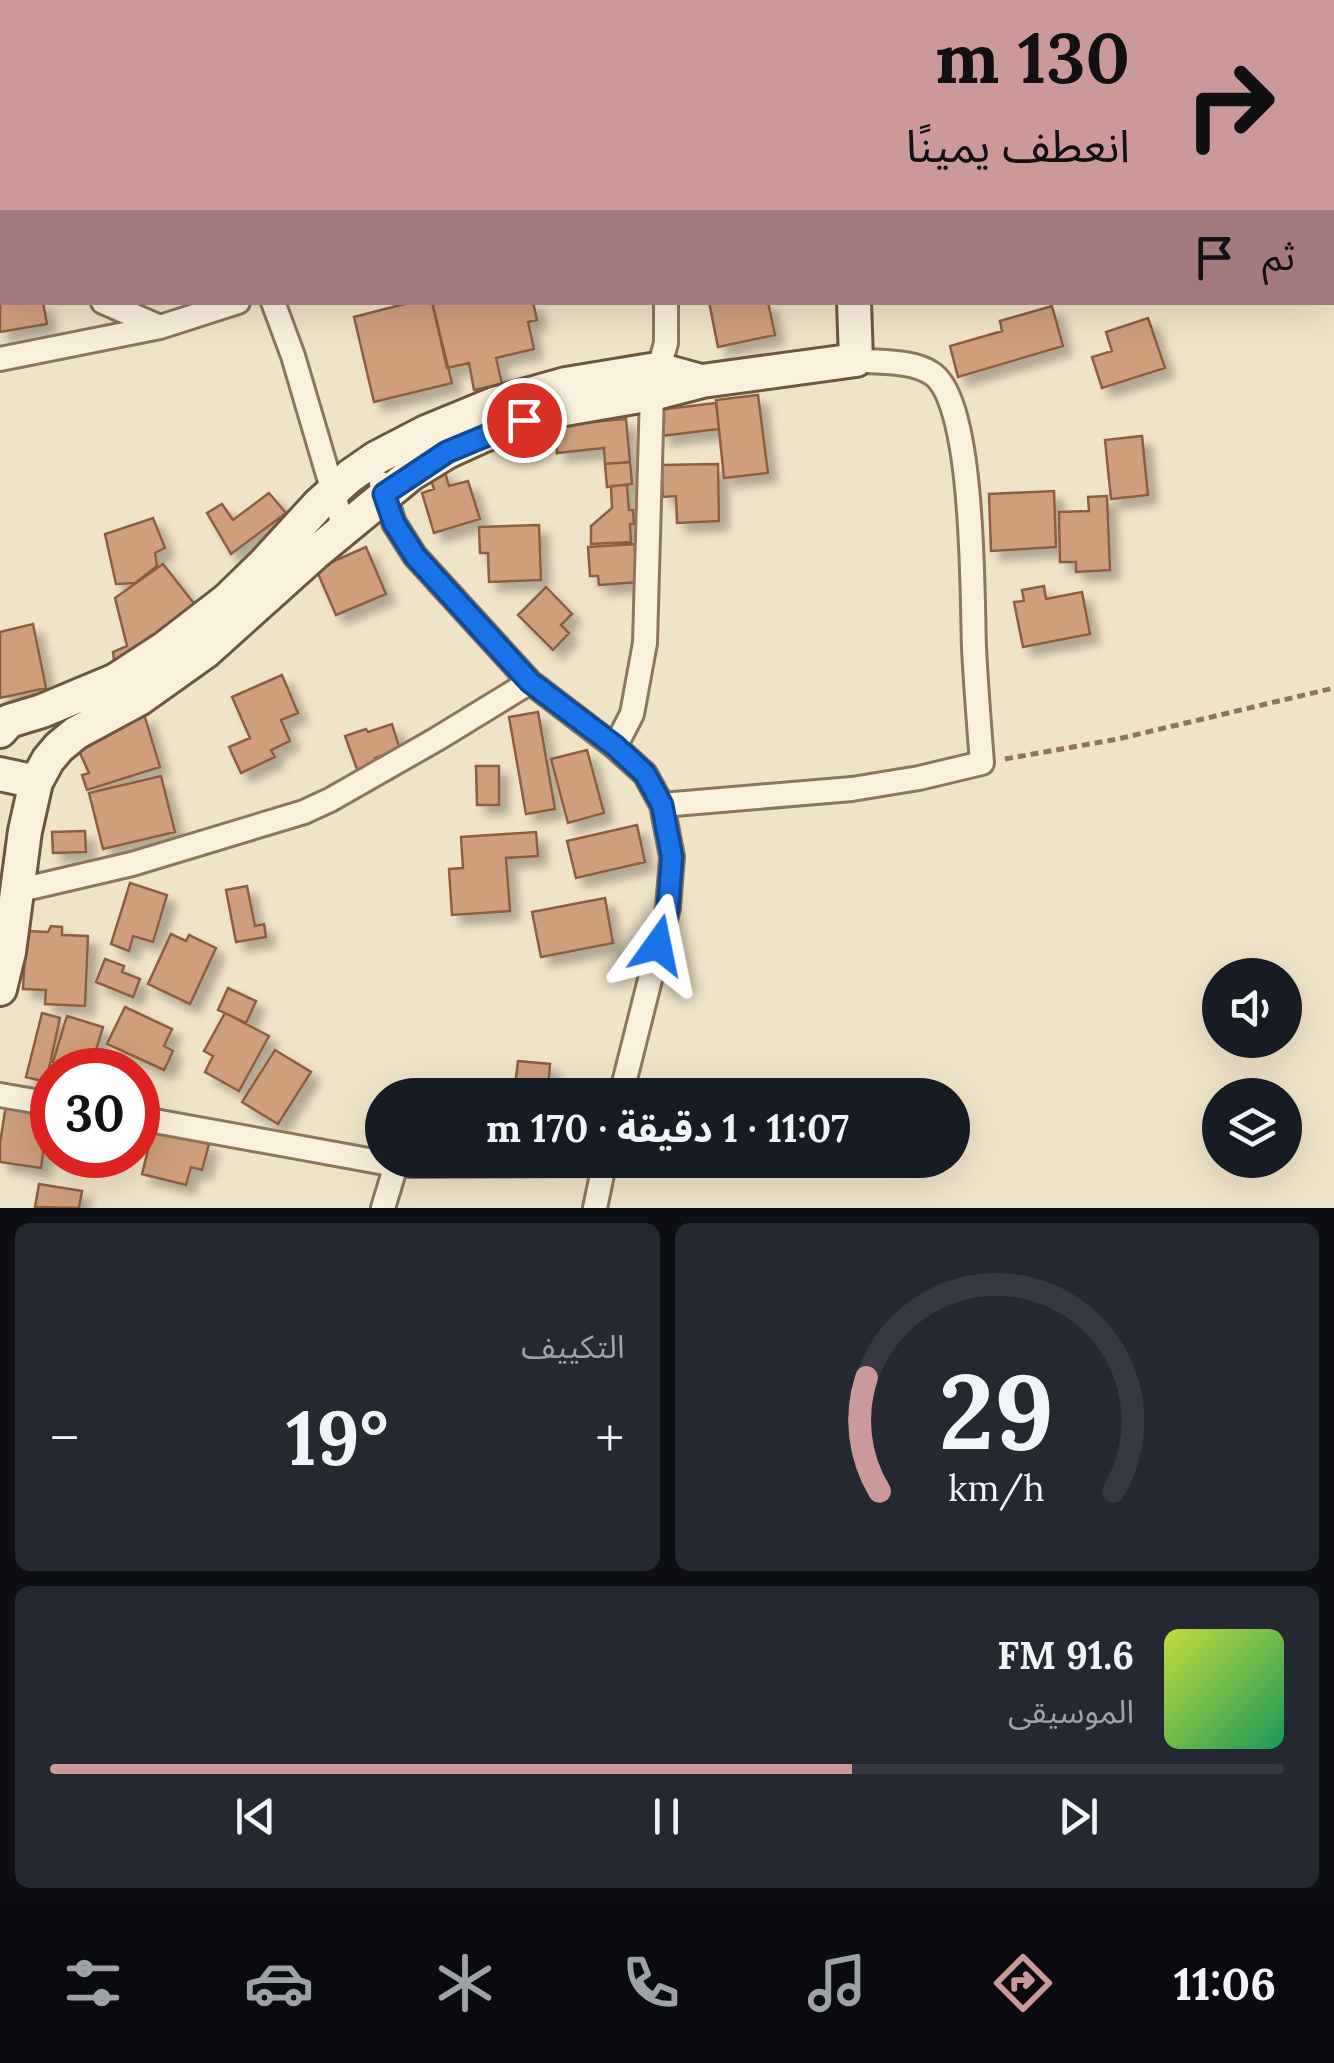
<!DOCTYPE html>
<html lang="ar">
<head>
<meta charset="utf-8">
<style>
	:root { --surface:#171b24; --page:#242831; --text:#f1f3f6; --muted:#9ea1a6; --line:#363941; --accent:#cc999b }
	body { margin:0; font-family:Lora,"Noto Sans Arabic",serif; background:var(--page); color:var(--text); direction:rtl; height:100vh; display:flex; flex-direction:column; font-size:38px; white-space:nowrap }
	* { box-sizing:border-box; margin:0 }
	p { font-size:32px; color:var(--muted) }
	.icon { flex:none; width:55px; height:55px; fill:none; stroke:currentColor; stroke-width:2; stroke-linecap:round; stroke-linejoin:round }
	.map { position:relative; height:1208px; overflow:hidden; direction:ltr }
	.details { display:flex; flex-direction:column; gap:15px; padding:15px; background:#0d0f14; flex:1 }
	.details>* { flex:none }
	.top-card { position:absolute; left:0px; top:0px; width:1335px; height:305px; box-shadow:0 10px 40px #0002; direction:rtl; background:#cc999b; color:#111; overflow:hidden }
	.tools { position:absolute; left:1202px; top:958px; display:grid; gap:20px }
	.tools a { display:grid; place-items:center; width:100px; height:100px; border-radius:50%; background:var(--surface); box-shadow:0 10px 40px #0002; font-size:50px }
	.speed { position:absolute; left:30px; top:1048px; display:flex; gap:20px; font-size:50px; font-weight:700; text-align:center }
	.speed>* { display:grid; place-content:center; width:130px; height:130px; border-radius:50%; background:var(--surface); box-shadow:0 10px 40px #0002; line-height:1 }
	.speed .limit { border:15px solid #d22; background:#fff; color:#111 }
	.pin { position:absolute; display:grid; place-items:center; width:85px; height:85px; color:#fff; margin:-42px; border:5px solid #fff; border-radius:50%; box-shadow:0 2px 10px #0007 }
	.me { position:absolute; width:110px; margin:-55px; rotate:12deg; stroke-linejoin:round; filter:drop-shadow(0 0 8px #0008) }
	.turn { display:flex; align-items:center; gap:35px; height:210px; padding:0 40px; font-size:45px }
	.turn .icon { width:130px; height:130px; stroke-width:2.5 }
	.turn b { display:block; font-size:70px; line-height:85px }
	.then { display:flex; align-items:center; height:95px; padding:0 40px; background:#0003; gap:20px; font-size:38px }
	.big { font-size:75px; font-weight:700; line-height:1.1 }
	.details .widget { flex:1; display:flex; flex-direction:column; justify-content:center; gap:15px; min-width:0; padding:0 35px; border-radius:15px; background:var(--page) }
	.details .dial { align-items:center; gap:0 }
	.dial svg { height:260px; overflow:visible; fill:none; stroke:var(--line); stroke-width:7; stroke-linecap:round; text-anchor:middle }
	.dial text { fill:var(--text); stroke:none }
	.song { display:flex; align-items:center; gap:30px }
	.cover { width:120px; height:120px; border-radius:15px; background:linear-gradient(135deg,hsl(70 70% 55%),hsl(150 70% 35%)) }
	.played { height:10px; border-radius:5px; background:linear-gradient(90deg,var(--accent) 65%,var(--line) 65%) }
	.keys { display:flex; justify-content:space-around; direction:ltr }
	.heat { display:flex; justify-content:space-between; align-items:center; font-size:55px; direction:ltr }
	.details .tiles { flex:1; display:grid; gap:15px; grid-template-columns:1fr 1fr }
	.widget:last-child { grid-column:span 2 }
	.trip { position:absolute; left:365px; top:1078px; width:605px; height:100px; border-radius:50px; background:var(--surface); box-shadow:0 10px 40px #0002; font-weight:700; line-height:100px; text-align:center; direction:rtl }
	.dock { display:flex; height:160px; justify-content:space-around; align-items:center; background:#090b0e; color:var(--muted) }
	.dock .icon { width:70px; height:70px }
	.dock .active { color:var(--accent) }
	.dock b { font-size:45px; color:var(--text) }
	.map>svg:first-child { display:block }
</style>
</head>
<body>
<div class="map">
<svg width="1334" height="1208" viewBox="0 0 1334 1208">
	<defs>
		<filter id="shadow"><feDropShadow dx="9" dy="9" stdDeviation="5" flood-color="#0004"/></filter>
	</defs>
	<rect width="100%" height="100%" fill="#f0e4c8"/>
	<path fill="#cf9f7d" stroke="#8d5f41" stroke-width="2.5" filter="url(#shadow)" d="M0 290H2V302H43L47 324 0 332Z
		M412 302H432L452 383 374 402 354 317Z
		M432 302H533L537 320 528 322 534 349 496 358 502 384 474 390 469 363 447 368Z
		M709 302H768L775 335 718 347Z
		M1052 306 1063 346 958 377 950 346 1002 331 1000 321Z
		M1148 318 1165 368 1102 388 1092 357 1112 351 1106 332Z
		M758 395 768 473 724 478 716 400Z
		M716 403 719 429 661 436 658 410Z
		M626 419 630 462 605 464 604 448 557 453 554 425Z
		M1142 436 1148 495 1111 499 1105 440Z
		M630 462 632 484 607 487 605 464Z
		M718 464 719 521 677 523 676 496 663 497 661 465Z
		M444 469 449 486 468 481 480 519 434 533 422 493 434 489 429 474Z
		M627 485 629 510H633L634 524H630L631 542 591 544V526L612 508 611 486Z
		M1054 491 1056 547 991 551 989 494Z
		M269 493 286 513 231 554 207 513 222 504 233 520Z
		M1107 496 1110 570 1076 572V562H1060L1059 512 1089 511 1088 497Z
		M153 518 165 548 155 553 157 566 135 583 116 584 105 534Z
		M539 525 541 580 489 582 488 553H480L479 527Z
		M637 544 639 582 599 585 598 576H590L588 547Z
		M366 547 386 594 336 615 316 569Z
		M163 564 196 606 133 653 114 660 113 652 127 646 115 598Z
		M1044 586 1046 599 1082 592 1090 634 1023 647 1014 602 1024 601 1022 590Z
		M546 587 572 614 561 625 569 633 553 650 518 615Z
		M33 624 46 688 0 698V632Z
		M282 675 298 713 281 720 290 741 271 750 275 757 241 773 229 747 250 738 232 697Z
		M538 712 555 809 526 814 509 717Z
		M144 714 160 767 87 790 82 775 89 773 79 751Z
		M392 724 400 750 375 758 378 765 358 772 345 736 366 729 368 732Z
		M587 750 604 813 568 823 551 759Z
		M476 766H499V805H477Z
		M161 776 175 832 103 849 89 793Z
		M637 825 645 862 576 878 567 841Z
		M85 831 86 852 53 853 52 832Z
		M536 832 538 856 506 858 510 911 452 915 449 869 463 868 461 837Z
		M130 883 167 895 153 942 133 936 129 951 111 944Z
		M247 886 255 926 264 924 266 937 236 942 226 890Z
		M605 898 613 943 541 957 532 912Z
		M51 926 62 927V935L88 936 85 1006 45 1004 46 990 23 989 26 931 48 932Z
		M171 934 186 941 189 935 216 948 190 1004 148 984Z
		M105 959 124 966 122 972 140 979 133 997 96 982Z
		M228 988 256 1001 246 1023 218 1010Z
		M125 1007 172 1029 164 1046 173 1051 164 1070 107 1044Z
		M42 1013 60 1018 46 1082 26 1077Z
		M225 1013 269 1036 239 1091 205 1072 213 1056 204 1051Z
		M67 1016 103 1027 90 1070H82L53 1062Z
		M275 1050 311 1072 278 1124 242 1102Z
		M518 1061 550 1064 548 1090 572 1095H514Z
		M431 1088 491 1093V1095H431Z
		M6 1105 49 1112 41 1168 0 1162V1143Z
		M153 1130 209 1144 202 1170 191 1167 186 1185 142 1174Z
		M39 1184 82 1191 79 1208 35 1207Z"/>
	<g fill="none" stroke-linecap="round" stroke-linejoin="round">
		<g stroke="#8d765c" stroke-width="28">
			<path id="street" d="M526 0 528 2
				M1027 0 1028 2
				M293 2 296 0
				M1233 2 1236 0
				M0 66H2
				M0 258 2 259
				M103 302 160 327
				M273 302 293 356 344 529
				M0 359 160 327 238 302
				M381 483 394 523 415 556 530 682 615 747 645 774 662 805 672 857 668 908 621 1095
				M615 747 632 714 645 643 652 394 666 343V302
				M662 805 852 789 919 778 982 763C979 725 976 686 974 648 972 596 975 399 931 373 911 360 879 363 856 360
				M16 891 132 864 304 812 330 800 437 739 530 682
				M0 1095 52 1104
				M138 1118 396 1165 604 1164
				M383 1208 396 1165
				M595 1208 605 1160"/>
		</g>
		<g stroke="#6f573f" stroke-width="38">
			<path id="secondary" d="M794 0 795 2
				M0 731 9 721 42 711 116 680 165 648 227 600 264 564 319 504 350 476 376 458 426 432 494 404 566 384 657 369 697 380
				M0 774 36 782
				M0 989 9 952 25 831 36 782 48 760 59 747 76 733 139 699 205 652 314 554 411 474 447 452 482 436 524 420 565 409 652 394 702 381 856 360 854 302"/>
		</g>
		<path stroke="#8d765c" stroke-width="5" stroke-dasharray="8 5" stroke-linecap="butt" d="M1332 255 1334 257
			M1005 759 1118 739 1334 688"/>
		<use href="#street" stroke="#faf1dc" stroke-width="22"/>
		<use href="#secondary" stroke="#faf1dc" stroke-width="32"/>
	</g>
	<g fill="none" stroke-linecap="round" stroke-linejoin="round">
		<g stroke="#114b97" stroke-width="25">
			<path id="route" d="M524 420 447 452 384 494 394 523 415 556 530 682 615 746 645 774 662 805 672 857 668 908 658 945"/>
		</g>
		<use href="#route" stroke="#1a73e8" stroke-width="18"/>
	</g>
</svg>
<div class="tools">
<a><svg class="icon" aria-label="sound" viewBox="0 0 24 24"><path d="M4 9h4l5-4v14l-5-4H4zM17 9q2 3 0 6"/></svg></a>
<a><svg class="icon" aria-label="layers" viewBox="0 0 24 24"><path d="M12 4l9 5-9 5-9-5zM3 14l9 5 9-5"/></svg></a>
</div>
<div class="speed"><div class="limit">30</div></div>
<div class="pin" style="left:524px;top:420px;background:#d93025"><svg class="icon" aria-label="arrive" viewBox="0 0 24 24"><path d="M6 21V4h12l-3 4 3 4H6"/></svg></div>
<svg class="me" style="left:658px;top:945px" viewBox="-20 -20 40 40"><path d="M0-17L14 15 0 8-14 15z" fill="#1a73e8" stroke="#fff" stroke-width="4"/></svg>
<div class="trip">11:07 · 1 دقيقة · 170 m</div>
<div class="top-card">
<div class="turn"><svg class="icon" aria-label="right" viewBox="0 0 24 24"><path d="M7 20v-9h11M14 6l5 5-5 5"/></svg><div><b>130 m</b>انعطف يمينًا</div></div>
<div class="then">ثم<svg class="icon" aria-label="arrive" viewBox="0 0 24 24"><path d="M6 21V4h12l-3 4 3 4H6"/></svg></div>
</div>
</div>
<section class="details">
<div class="tiles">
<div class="widget dial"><svg viewBox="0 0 100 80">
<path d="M14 69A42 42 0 1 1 86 69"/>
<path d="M14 69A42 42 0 0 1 10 34" stroke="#cc999b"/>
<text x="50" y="56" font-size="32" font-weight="700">29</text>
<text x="50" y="72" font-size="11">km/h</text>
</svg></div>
<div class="widget"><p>التكييف</p>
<div class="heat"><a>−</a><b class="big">19°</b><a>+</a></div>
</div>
<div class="widget">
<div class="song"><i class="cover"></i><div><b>91.6 FM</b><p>الموسيقى</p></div></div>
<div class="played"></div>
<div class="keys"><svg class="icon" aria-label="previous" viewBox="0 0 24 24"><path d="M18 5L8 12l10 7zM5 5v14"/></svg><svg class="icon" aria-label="pause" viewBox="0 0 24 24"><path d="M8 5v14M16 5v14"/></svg><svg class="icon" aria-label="next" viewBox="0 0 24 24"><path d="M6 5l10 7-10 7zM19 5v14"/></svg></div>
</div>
</div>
</section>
<nav class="dock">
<b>11:06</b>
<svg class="icon active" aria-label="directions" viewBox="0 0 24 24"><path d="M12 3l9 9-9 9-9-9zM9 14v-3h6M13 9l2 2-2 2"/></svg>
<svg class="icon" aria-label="music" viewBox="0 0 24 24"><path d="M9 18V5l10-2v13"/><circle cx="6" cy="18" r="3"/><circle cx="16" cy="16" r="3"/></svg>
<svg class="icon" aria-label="phone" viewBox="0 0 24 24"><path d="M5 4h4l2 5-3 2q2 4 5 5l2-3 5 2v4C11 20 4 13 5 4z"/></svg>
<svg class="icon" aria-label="climate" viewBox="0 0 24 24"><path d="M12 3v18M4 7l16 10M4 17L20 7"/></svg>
<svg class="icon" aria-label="car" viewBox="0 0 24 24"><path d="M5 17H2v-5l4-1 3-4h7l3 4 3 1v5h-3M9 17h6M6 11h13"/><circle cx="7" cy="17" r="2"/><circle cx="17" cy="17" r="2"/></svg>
<svg class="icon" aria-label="filters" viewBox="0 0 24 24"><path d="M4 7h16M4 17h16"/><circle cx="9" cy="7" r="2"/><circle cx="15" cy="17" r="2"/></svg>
</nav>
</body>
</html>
